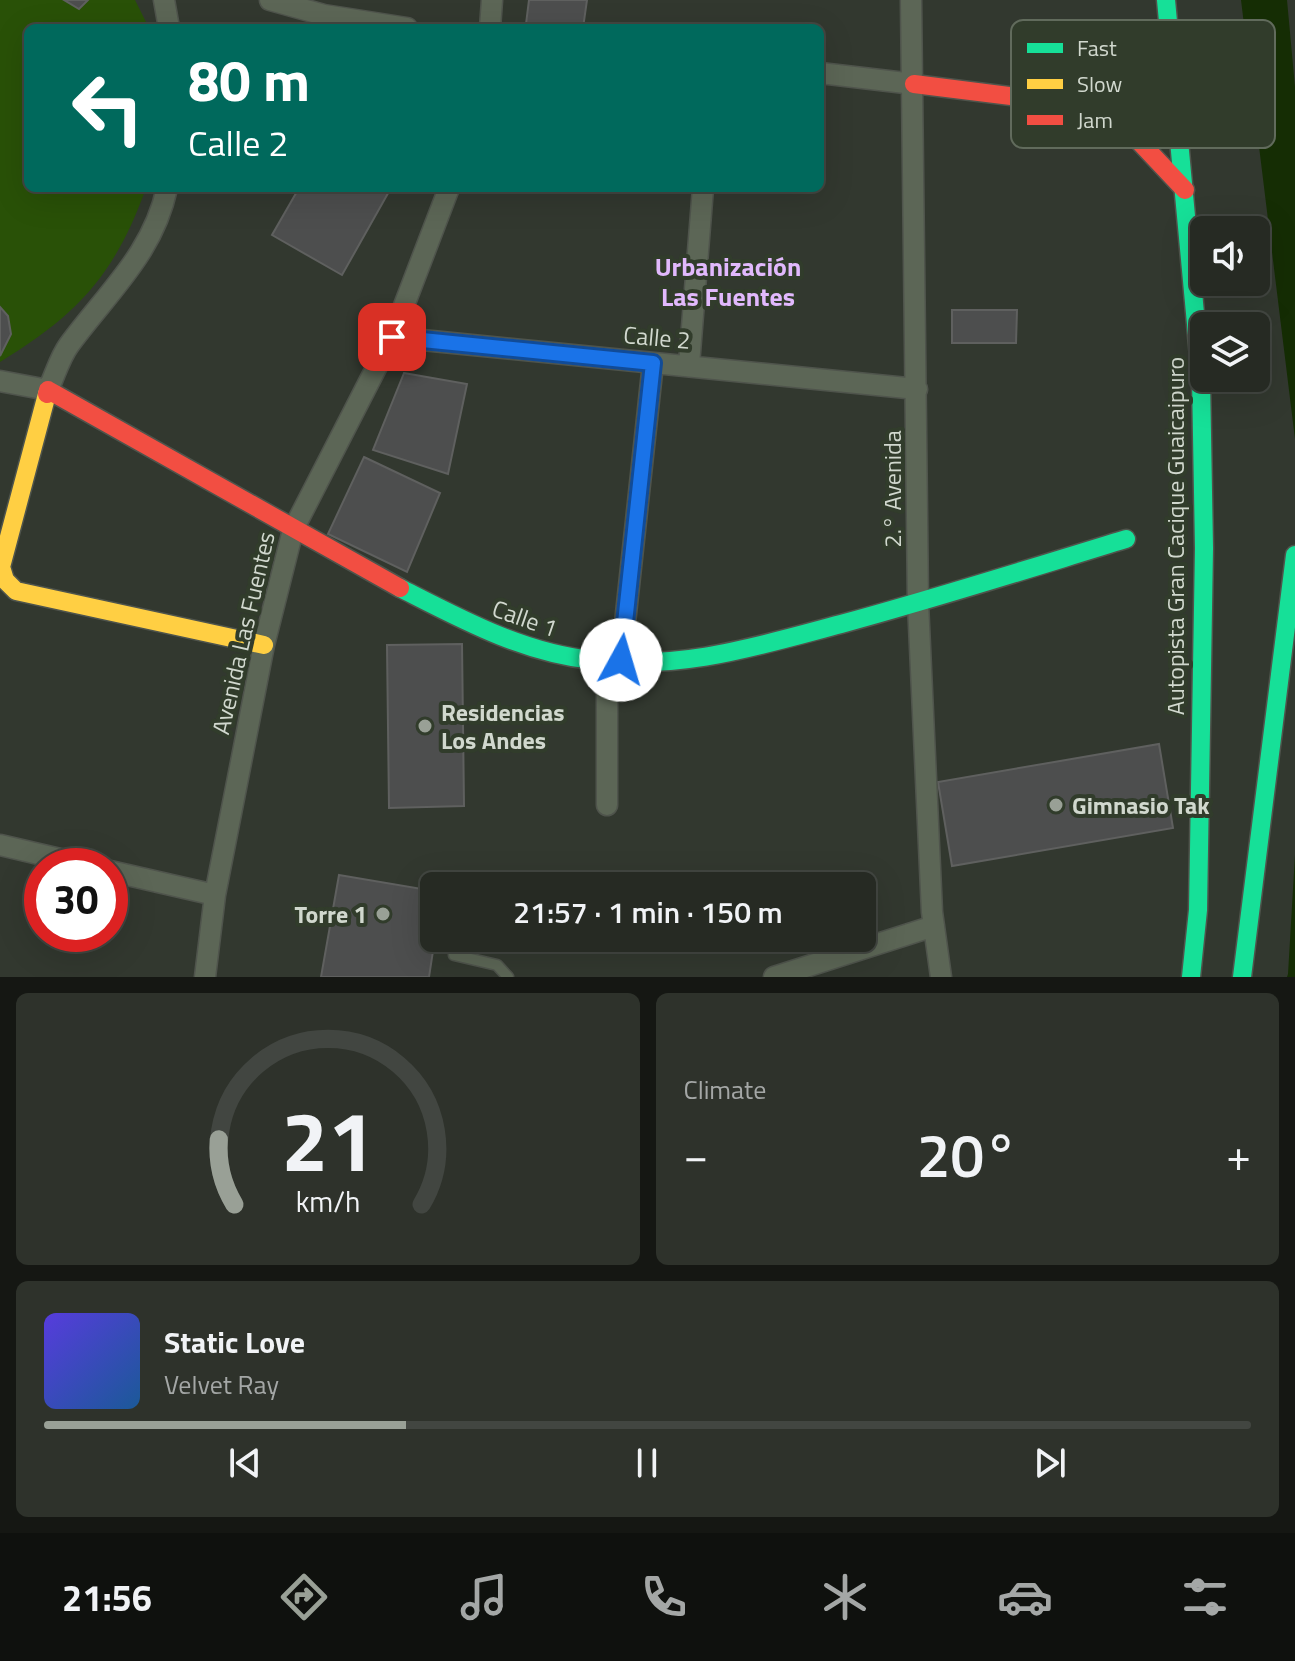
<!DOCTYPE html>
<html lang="en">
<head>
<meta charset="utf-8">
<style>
	:root { --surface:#262a23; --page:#2e322b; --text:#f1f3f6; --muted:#a4a7a6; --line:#424641; --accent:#99a096 }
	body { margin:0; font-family:"Titillium Web",sans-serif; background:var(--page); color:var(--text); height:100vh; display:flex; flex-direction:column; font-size:30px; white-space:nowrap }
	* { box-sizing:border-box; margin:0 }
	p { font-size:26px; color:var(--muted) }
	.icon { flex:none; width:44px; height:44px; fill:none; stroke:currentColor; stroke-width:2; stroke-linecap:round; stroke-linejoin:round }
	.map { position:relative; height:977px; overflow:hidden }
	.sheet { display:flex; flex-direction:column; gap:16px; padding:16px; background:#151713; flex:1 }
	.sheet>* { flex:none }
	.hud { position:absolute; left:24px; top:24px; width:800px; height:168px; border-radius:12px; box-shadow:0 8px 32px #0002,0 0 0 2px var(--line); background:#00695c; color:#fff; overflow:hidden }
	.tools { position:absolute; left:1190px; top:216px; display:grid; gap:16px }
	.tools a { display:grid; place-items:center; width:80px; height:80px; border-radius:12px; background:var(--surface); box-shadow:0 8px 32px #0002,0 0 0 2px var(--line); font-size:40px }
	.speed { position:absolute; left:24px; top:848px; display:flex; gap:16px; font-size:40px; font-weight:700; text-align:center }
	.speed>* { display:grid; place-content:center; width:104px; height:104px; border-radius:50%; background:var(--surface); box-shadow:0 8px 32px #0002,0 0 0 2px var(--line); line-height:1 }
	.speed .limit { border:12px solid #d22; background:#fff; color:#111 }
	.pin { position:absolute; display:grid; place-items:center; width:68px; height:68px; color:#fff; margin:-34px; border-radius:16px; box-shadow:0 4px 12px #0006 }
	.me { position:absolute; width:88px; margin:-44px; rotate:6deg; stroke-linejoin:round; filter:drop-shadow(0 0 6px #0008) }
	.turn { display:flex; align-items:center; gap:28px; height:168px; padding:0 32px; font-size:36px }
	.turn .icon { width:104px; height:104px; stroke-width:2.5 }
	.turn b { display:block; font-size:56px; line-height:68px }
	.big { font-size:60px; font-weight:600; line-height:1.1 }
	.sheet .widget { flex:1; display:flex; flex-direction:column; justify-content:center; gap:12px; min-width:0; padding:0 28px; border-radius:12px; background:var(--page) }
	.sheet .dial { align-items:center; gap:0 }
	.dial svg { height:208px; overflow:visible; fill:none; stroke:var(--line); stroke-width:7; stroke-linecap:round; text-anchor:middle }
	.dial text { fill:var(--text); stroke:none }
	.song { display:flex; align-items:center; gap:24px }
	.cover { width:96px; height:96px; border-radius:12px; background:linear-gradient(135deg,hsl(250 70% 55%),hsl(210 70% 35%)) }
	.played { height:8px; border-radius:4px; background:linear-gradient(90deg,var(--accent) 30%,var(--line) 30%) }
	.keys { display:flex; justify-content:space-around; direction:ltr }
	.heat { display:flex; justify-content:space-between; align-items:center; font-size:44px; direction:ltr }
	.sheet .tiles { flex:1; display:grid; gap:16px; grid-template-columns:1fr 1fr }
	.widget:last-child { grid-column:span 2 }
	.trip { position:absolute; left:420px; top:872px; width:456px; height:80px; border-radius:12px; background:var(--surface); box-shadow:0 8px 32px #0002,0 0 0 2px var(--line); font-weight:600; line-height:80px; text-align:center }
	.tabs { display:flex; height:128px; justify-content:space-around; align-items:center; background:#0f110e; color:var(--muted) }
	.tabs .icon { width:56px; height:56px }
	.tabs .selected { color:var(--accent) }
	.tabs b { font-size:36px; color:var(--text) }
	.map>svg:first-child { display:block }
</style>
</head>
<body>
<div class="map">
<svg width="1295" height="977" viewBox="0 0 1295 977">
	<rect width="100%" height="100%" fill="#32382f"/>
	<path fill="#295107" d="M0 0H135L149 28H28V188H146C115 275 77 315 0 362Z"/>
	<path fill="#152d04" d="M1241 0H1287L1295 87V439Z
		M1295 855V977H1287L1288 974Z"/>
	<path fill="#4d4e4e" stroke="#5f605f" stroke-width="2" d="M64 0H88L79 9Z
		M529 0H587L583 28 526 24Z
		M299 188H391L342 275 272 235Z
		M0 307 8 316 11 334 0 356Z
		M952 310H1017L1016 343H952Z
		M404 373 467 384 448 474 373 450Z
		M364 457 440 493 407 572 328 534Z
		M462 644 464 806 389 808 387 645Z
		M1159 744 1173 828 952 866 938 782Z
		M339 875 434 891 435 938 429 977H321Z"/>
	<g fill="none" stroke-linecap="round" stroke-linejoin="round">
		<g stroke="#4f544c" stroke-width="13">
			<path id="lane" d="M454 955 497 965 508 977"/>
		</g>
		<g stroke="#4f544c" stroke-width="23">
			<path id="street" d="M164 0 169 28
				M270 0 324 15 407 28
				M911 0 918 603 932 912 941 977
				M490 28 492 0
				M820 73 914 84
				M392 337 917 389
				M689 365 703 188
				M0 381 48 390C55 375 60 357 69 345 107 293 153 254 167 188
				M621 660 653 363
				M607 661V805
				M0 845 90 866
				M110 871 215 895
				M205 977 215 895 264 645 293 530 392 337 449 188
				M774 977 934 926"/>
		</g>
		<g stroke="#4f544c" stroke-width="21">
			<path id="fast" d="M1166 0 1201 378 1204 548 1198 910 1191 977
				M400 588C461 619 523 653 592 660 684 670 754 647 841 624 937 598 1031 568 1126 539
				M1242 977 1295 555"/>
		</g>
		<g stroke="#4f544c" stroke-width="21">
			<path id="slow" d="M47 394 1 567 5 580 16 591 264 645"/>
		</g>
		<g stroke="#4f544c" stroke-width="21">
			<path id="jam" d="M914 84 1082 105 1137 139 1185 190
				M47 394 48 390 400 588"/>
		</g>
		<use href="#lane" stroke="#5c6656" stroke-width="10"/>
		<use href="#street" stroke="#5c6656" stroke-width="20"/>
		<use href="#fast" stroke="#16e098" stroke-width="18"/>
		<use href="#slow" stroke="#ffcf43" stroke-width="18"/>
		<use href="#jam" stroke="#f24e42" stroke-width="18"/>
	</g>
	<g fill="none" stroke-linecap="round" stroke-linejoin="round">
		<g stroke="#114b97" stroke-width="20">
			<path id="route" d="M392 337 653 363 621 660"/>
		</g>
		<use href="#route" stroke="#1a73e8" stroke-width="14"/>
	</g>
	<g fill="#99a096" stroke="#313c2b" stroke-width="3">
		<circle cx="425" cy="726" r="8"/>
		<circle cx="1056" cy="805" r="8"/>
		<circle cx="383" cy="914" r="8"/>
	</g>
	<g text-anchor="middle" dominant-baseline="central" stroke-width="8" stroke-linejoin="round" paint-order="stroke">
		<g font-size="24" fill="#d1d8ce" stroke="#313c2b">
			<text transform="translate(657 337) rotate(5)">Calle 2</text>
			<text transform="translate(892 489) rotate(-90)">2.° Avenida</text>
			<text transform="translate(1175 536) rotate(-90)">Autopista Gran Cacique Guaicaipuro</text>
			<text transform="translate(525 618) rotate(19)">Calle 1</text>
			<text transform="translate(243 633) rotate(-77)">Avenida Las Fuentes</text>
		</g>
		<g font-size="24" font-weight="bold" fill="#d1d8ce" stroke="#313c2b" text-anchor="start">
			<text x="441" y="712">Residencias<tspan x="441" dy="28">Los Andes</tspan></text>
			<text x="1072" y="805">Gimnasio Tak</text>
			<text x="367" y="914" text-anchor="end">Torre 1</text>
		</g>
		<g font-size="26" font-weight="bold" fill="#e1b9fc" stroke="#313c2b">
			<text x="728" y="266">Urbanización<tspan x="728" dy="30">Las Fuentes</tspan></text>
		</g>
	</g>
	<rect x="1011" y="20" width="264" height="128" rx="12" fill="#313c2b" stroke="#616b5c" stroke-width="2"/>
	<rect x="1027" y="43" width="36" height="10" fill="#16e098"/>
	<rect x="1027" y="79" width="36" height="10" fill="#ffcf43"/>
	<rect x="1027" y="115" width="36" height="10" fill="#f24e42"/>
	<g font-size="22" fill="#d1d8ce">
		<text x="1077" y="56">Fast</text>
		<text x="1077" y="92">Slow</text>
		<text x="1077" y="128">Jam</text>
	</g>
</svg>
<div class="tools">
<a><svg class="icon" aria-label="sound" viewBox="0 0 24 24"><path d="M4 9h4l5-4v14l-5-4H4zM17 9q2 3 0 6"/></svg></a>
<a><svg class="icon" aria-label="layers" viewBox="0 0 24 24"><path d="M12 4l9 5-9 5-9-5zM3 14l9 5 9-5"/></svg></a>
</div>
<div class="speed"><div class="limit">30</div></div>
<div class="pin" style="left:392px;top:337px;background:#d93025"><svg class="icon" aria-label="arrive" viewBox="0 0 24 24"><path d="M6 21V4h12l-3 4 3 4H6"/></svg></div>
<svg class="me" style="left:621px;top:660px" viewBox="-20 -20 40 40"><circle r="19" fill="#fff"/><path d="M0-13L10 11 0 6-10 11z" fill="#1a73e8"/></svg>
<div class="trip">21:57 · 1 min · 150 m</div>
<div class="hud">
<div class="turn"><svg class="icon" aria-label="left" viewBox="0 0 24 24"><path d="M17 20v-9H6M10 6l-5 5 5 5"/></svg><div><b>80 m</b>Calle 2</div></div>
</div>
</div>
<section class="sheet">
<div class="tiles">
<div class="widget dial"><svg viewBox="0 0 100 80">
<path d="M14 69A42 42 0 1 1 86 69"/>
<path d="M14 69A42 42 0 0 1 8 44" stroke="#99a096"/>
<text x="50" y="56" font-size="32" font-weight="700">21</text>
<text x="50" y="72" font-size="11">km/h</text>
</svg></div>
<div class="widget"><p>Climate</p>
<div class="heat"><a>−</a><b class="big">20°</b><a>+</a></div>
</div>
<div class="widget">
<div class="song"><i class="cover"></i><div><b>Static Love</b><p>Velvet Ray</p></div></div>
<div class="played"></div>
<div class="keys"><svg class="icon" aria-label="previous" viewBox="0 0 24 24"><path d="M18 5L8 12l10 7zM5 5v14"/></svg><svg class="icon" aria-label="pause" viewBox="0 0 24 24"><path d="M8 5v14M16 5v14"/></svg><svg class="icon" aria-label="next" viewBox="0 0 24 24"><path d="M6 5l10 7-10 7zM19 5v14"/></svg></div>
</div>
</div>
</section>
<nav class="tabs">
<b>21:56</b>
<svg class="icon selected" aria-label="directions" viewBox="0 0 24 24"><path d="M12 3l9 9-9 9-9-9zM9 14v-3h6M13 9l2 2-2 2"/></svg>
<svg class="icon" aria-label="music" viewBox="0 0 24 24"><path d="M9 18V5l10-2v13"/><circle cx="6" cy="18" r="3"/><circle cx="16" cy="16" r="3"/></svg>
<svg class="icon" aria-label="phone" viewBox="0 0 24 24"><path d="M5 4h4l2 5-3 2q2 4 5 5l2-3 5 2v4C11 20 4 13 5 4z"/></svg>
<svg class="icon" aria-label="climate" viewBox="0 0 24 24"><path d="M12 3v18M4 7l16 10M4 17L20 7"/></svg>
<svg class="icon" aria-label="car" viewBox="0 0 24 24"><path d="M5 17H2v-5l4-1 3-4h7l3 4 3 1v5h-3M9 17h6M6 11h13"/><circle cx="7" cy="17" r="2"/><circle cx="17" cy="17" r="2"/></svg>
<svg class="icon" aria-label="filters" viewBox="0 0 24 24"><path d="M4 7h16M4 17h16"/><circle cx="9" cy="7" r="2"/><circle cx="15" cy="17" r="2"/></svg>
</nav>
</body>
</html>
